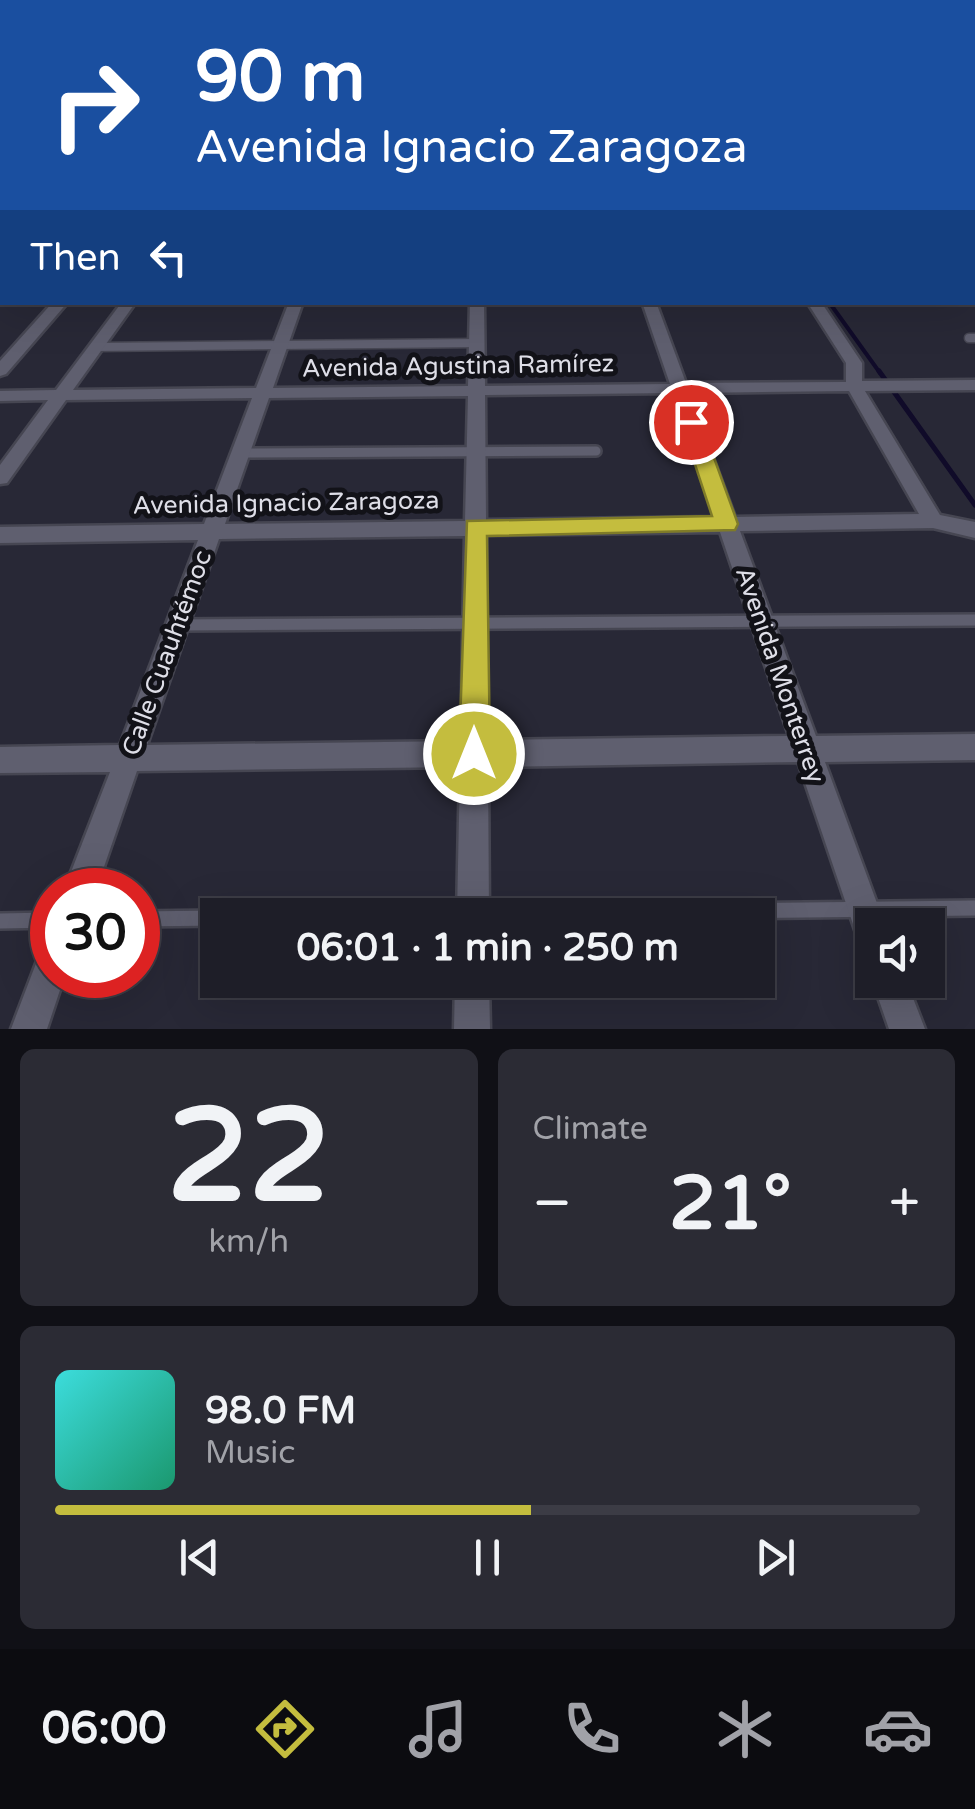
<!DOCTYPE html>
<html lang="en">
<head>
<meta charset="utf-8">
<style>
	:root { --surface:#1e1e28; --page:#2b2b34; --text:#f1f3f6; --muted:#a1a2a8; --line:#3c3c45; --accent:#c4bd3e }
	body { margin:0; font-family:"Varela Round",sans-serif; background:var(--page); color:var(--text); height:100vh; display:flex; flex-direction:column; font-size:38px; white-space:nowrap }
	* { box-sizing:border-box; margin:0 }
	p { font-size:32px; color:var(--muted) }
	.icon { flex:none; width:55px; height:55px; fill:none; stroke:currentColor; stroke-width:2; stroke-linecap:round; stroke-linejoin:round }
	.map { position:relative; height:1029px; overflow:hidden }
	.sheet { display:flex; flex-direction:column; gap:20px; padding:20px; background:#101016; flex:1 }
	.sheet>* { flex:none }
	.hud { position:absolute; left:0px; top:0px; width:975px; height:305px; box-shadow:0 10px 40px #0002,0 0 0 2px var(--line); background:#1a4fa0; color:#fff; overflow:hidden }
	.tools { position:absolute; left:855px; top:908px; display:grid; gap:20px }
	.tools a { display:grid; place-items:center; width:90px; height:90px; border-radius:0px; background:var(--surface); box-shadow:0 10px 40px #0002,0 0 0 2px var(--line); font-size:50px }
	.speed { position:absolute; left:30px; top:868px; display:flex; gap:20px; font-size:50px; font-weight:700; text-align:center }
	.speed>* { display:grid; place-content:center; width:130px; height:130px; border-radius:50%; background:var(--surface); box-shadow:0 10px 40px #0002,0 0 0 2px var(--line); line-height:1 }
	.speed .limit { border:15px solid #d22; background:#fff; color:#111 }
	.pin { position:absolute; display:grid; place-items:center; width:85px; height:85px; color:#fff; margin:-42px; border:5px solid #fff; border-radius:50%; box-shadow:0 2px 10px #0007 }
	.me { position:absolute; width:110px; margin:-55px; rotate:0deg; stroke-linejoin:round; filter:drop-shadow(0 0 8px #0008) }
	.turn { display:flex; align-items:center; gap:35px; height:210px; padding:0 30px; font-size:45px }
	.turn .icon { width:130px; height:130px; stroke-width:2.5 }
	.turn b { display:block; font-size:70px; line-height:85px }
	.then { display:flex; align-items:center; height:95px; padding:0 30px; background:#0003; gap:20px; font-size:38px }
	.big { font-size:75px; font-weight:700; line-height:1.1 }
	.sheet .card { flex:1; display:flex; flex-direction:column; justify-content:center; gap:15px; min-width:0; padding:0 35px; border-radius:15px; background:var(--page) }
	.sheet .dial { align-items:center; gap:0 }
	.dial b { font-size:130px; line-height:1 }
	.song { display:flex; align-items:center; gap:30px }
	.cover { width:120px; height:120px; border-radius:15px; background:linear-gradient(135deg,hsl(180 70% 55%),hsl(160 70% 35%)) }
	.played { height:10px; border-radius:5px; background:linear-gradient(90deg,var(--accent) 55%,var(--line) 55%) }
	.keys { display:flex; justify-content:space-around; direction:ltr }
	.heat { display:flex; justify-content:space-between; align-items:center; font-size:55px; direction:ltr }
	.sheet .tiles { flex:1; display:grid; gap:20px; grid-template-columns:1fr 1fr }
	.card:last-child { grid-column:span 2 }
	.trip { position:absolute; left:200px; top:898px; width:575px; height:100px; border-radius:0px; background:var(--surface); box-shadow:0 10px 40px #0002,0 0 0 2px var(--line); font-weight:700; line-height:100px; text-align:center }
	.dock { display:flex; height:160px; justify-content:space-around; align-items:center; background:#0c0c10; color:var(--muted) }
	.dock .icon { width:70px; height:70px }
	.dock .on { color:var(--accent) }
	.dock b { font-size:45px; color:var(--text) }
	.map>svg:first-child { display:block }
</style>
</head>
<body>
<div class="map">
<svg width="975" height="1029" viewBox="0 0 975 1029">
	<rect width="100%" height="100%" fill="#282836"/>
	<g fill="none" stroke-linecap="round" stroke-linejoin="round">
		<path stroke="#100b29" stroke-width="4" d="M829 302 880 373"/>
		<path stroke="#100b29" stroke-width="5" d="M879 371 975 505"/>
		<g stroke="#464652" stroke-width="11">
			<path id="lane-far3" d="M969 338H975
				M96 347 477 343"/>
		</g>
		<g stroke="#464652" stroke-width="14">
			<path id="lane-far2" d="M241 453 596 451"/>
		</g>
		<g stroke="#464652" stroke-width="16">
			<path id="lane-far1" d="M178 625 975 620"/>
		</g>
		<g stroke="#464652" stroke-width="20">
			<path id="lane" d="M405 915 975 908
				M138 919 218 918
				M0 921 52 920"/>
		</g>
		<g stroke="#464652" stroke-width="5">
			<path id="street" d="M2 156V162L0 163V157Z
				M972 167 975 168V175L972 174Z
				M2 269V279L0 280V270Z
				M972 284 975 285V295L972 294Z
				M53 302H68L6 374 0 376V361Z
				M122 302H136L73 390 256 388 289 302H303L273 388 468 386 470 302H484L485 386 670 384 642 302H656L686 383 846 382V363L807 302H821L862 363V381L975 380V390L865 391 940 515 975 522V538L933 528 740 531 816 736 975 734V760L825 762 885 925H872V949L861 944 856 933 798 762 488 767 489 915H457L460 767 137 771 96 890H64L110 772 0 773V747L120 745 198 540 0 543V527L204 524 252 398 66 400 7 483 0 484V465L48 400 0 401V391L56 390ZM849 391 919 514 735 517 689 393ZM673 393 715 517 486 520 485 395ZM468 396 465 521 225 524 269 398ZM720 532 789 736 487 740 486 535ZM465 536 461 741 147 745 219 539Z
				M52 948V975H65L47 1029H11L40 953Z
				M455 980H489L490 1029H454Z
				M872 980H906L925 1029H889Z"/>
		</g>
		<g stroke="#464652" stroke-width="4">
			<path id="secondary" d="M972 229H975V239H972Z
				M0 232H2V242H0Z"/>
		</g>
		<use href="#lane-far3" stroke="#5f5f6f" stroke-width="8"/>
		<use href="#lane-far2" stroke="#5f5f6f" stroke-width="9"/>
		<use href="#lane-far1" stroke="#5f5f6f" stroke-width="11"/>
		<use href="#lane" stroke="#5f5f6f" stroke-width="15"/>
		<use href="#street" fill="#5f5f6f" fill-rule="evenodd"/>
		<use href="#secondary" fill="#5f5f6f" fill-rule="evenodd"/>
	</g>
	<linearGradient id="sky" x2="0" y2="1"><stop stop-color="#16161e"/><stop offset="0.51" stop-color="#42485d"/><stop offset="1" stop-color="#42485d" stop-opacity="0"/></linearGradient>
	<rect width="975" height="294" fill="url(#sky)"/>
	<path fill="#c4bd3e" stroke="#7f7b28" stroke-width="2.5" d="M691 416 701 422 738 524 735 530 487 536 490 754 485 764 474 769 463 764 459 754 467 521 712 516 681 422Z"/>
	<g text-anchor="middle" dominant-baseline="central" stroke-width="10" stroke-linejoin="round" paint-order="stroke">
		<g font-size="25" fill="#dedee7" stroke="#121218">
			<text transform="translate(458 366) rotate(-1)">Avenida Agustina Ramírez</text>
			<text transform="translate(286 503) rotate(-1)">Avenida Ignacio Zaragoza</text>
			<text transform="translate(167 653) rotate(-70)">Calle Cuauhtémoc</text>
			<text transform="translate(780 675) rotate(71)">Avenida Monterrey</text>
		</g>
	</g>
</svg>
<div class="tools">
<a><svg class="icon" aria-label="sound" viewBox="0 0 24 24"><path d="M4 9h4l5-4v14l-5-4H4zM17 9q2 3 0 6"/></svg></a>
</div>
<div class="speed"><div class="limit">30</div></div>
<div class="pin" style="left:691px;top:422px;background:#d93025"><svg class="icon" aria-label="arrive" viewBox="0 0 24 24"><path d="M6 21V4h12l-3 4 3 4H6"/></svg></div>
<svg class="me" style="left:474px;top:754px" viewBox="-20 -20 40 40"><circle r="17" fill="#c4bd3e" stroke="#fff" stroke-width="3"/><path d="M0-11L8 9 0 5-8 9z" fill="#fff"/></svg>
<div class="trip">06:01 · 1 min · 250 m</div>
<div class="hud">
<div class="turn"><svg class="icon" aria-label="right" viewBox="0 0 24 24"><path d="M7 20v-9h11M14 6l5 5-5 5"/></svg><div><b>90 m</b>Avenida Ignacio Zaragoza</div></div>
<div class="then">Then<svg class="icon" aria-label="left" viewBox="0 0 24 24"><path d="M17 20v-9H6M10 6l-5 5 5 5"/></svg></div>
</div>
</div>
<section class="sheet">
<div class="tiles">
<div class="card dial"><b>22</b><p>km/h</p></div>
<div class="card"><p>Climate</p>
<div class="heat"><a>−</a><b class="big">21°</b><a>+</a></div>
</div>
<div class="card">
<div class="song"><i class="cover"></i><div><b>98.0 FM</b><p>Music</p></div></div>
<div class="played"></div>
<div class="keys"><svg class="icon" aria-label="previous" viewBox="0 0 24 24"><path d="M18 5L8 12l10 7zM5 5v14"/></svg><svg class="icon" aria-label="pause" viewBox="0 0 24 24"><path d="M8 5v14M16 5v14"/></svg><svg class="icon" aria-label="next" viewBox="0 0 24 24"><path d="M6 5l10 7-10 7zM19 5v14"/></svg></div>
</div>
</div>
</section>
<nav class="dock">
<b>06:00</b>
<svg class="icon on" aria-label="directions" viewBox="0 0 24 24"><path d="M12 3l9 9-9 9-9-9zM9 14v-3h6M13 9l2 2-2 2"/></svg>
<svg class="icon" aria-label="music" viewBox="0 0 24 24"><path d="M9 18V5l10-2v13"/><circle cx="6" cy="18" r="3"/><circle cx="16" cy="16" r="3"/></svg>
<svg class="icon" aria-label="phone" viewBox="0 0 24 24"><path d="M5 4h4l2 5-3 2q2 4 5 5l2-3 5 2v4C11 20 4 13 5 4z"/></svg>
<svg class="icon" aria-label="climate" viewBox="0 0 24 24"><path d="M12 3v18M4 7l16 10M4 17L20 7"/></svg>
<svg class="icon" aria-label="car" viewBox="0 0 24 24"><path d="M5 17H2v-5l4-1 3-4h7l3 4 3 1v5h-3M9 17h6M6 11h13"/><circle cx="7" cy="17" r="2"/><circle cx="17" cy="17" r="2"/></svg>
</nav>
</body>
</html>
